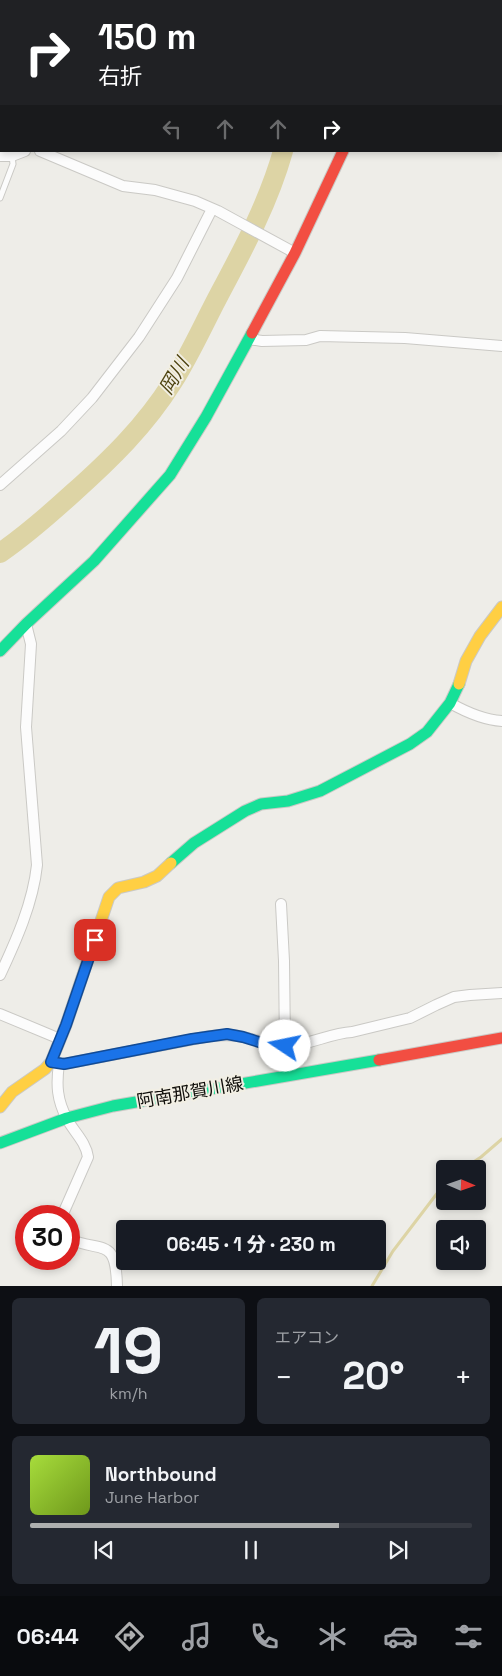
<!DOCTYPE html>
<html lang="ja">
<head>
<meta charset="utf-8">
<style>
	:root { --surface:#171b24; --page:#242831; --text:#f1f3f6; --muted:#9ea1a6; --line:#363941; --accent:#aeafaf }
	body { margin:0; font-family:"Space Grotesk","Noto Sans JP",sans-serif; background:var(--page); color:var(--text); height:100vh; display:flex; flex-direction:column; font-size:19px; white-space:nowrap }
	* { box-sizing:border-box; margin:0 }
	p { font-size:16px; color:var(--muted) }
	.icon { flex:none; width:28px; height:28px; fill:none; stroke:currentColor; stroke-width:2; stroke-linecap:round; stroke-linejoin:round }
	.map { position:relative; height:1286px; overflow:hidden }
	.details { display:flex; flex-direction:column; gap:12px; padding:12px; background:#0d0f14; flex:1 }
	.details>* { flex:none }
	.banner { position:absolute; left:0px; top:0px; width:502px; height:152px; box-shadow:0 2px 8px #0003; background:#202124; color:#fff; overflow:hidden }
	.needle { width:32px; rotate:92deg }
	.buttons { position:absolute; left:436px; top:1160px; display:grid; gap:10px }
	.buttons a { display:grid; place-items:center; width:50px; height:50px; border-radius:5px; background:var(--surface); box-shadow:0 2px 8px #0003; font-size:25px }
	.speed { position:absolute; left:15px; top:1205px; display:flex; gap:10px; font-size:25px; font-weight:700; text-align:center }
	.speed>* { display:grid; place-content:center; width:65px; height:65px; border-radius:50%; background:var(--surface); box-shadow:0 2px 8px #0003; line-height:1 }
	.speed .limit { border:8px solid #d22; background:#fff; color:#111 }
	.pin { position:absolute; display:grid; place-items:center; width:42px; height:42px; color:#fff; margin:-21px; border-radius:10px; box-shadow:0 2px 8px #0006 }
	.me { position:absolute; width:55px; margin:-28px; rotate:281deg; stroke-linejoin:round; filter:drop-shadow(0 0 4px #0008) }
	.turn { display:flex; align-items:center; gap:18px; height:105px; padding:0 15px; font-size:22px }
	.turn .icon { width:65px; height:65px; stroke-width:2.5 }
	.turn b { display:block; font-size:35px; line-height:42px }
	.lanes { display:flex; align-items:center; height:48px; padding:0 15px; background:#0003; justify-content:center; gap:25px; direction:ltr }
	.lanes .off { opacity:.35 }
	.big { font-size:38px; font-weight:800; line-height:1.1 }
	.details .card { flex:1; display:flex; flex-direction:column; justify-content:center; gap:8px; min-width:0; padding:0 18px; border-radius:8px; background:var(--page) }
	.details .dial { align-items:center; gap:0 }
	.dial b { font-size:65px; line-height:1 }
	.song { display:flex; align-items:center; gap:15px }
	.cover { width:60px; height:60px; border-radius:8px; background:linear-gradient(135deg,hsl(80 70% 55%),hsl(80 70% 35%)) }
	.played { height:5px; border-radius:2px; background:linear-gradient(90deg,var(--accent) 70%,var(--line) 70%) }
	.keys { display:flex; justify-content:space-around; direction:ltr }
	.heat { display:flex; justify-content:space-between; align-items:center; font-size:28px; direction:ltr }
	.details .tiles { flex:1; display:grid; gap:12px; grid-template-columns:1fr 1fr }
	.card:last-child { grid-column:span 2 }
	.trip { position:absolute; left:116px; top:1220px; width:270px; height:50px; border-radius:5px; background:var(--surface); box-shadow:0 2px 8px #0003; font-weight:800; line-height:50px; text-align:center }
	.tabs { display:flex; height:80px; justify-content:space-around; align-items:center; background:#090b0e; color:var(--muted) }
	.tabs .icon { width:35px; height:35px }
	.tabs .on { color:var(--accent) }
	.tabs b { font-size:22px; color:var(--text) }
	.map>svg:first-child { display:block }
</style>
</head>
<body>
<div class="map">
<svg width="502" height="1286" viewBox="0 0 502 1286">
	<rect width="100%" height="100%" fill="#eeede8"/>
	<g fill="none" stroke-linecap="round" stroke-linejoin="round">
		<path stroke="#ddd4a5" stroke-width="3" d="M463 1169 481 1157 502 1139
			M372 1286 393 1251 445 1183"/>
		<path stroke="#ddd4a5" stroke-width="20" d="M315 1V0
			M0 553C26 535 50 514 73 493 110 460 145 426 172 383 190 355 204 323 220 293 244 248 269 201 283 151"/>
		<g stroke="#cac9c5" stroke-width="7">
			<path id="lane" d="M0 198 13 164 12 156"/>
		</g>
		<g stroke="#cac9c5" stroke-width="12">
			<path id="street" d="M501 15H502
				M40 151 123 186 155 190 195 201 218 211 295 253
				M0 156H12L25 151
				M249 339 262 341 306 340 320 336 405 338 502 346
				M0 485 61 431 92 398 139 337 177 278 212 209
				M450 703C466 712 484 720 502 721
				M281 904 284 961 285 1046
				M0 975C16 941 33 903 37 865L26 727 31 644 26 624
				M0 1014 60 1039
				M52 1063 64 1064 210 1036C222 1035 232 1034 244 1037 258 1040 271 1047 285 1046 308 1046 330 1033 352 1032L410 1018 436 1005 454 997 470 995 502 993
				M59 1064C56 1085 57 1100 67 1119 74 1132 86 1142 88 1157L62 1216
				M69 1239C103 1253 116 1237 117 1286"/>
		</g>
		<g stroke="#cac9c5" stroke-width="13">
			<path id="fast" d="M399 0V1
				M0 651 26 624 94 561 170 475 206 417 252 333
				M171 863 194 843 245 811 261 804 288 801 320 791 410 744 427 732 450 703 459 684
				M0 1143 67 1118 113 1106 379 1060"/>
		</g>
		<g stroke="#cac9c5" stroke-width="13">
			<path id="slow" d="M459 684 466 661 480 636 502 607
				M0 1107 12 1092 45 1069 51 1062 66 1025 109 897 118 888 144 882 157 876 171 863"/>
		</g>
		<g stroke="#cac9c5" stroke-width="13">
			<path id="jam" d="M252 333 295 253 343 151
				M379 1060 502 1038"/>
		</g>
		<use href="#lane" stroke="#fcfcfc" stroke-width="5"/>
		<use href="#street" stroke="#fcfcfc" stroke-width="10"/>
		<use href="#fast" stroke="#16e098" stroke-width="11"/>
		<use href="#slow" stroke="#ffcf43" stroke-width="11"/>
		<use href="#jam" stroke="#f24e42" stroke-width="11"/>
	</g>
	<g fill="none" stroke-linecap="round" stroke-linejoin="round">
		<g stroke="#114b97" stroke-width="12">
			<path id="route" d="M95 940 66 1025 51 1062 64 1064 192 1039 227 1034 243 1037 272 1046H285"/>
		</g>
		<use href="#route" stroke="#1a73e8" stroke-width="9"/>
	</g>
	<g text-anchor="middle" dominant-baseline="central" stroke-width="4" stroke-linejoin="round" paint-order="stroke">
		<g font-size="18" fill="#0f0e0a" stroke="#f2efe4">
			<text transform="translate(190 1092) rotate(-10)">阿南那賀川線</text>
		</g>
		<g font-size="19" font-style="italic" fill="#4f4512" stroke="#f2efe4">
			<text transform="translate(174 376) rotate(-59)">岡川</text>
		</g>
	</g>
</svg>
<div class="buttons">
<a><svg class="needle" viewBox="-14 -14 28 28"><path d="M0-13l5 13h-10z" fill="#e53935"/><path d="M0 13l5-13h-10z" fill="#9ea1a6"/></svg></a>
<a><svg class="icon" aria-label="sound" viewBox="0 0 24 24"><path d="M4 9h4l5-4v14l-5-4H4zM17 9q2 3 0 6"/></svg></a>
</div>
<div class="speed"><div class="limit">30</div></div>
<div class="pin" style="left:95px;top:940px;background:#d93025"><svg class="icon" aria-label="arrive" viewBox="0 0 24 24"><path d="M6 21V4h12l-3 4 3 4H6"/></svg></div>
<svg class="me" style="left:285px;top:1046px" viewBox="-20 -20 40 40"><circle r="19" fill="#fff"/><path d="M0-13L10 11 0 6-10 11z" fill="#1a73e8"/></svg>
<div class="trip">06:45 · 1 分 · 230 m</div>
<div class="banner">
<div class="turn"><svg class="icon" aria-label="right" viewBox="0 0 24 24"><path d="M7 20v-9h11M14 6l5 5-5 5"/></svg><div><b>150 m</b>右折</div></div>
<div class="lanes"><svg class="icon off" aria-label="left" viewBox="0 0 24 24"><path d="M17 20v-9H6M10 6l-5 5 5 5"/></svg><svg class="icon off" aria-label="ahead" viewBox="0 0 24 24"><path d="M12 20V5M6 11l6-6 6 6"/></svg><svg class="icon off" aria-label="ahead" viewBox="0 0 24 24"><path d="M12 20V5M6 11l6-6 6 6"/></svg><svg class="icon" aria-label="right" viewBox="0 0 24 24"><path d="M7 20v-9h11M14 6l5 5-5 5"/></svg></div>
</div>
</div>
<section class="details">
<div class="tiles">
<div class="card dial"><b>19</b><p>km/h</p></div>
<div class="card"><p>エアコン</p>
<div class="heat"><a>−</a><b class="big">20°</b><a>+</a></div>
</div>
<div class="card">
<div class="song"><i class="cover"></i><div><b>Northbound</b><p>June Harbor</p></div></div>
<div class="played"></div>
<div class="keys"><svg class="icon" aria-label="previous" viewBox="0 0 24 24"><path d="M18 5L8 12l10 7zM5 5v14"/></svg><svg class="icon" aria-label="pause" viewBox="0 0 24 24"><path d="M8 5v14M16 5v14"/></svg><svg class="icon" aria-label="next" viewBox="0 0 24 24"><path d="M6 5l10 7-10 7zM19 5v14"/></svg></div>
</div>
</div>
</section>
<nav class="tabs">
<b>06:44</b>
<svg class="icon on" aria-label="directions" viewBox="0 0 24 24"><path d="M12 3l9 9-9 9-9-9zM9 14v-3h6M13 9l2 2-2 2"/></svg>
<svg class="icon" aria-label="music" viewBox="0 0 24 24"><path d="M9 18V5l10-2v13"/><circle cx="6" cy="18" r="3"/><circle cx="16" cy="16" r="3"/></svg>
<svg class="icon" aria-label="phone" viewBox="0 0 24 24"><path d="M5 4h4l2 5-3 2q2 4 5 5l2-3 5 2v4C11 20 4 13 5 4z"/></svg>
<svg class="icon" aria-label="climate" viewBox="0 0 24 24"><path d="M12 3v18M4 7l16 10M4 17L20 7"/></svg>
<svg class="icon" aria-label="car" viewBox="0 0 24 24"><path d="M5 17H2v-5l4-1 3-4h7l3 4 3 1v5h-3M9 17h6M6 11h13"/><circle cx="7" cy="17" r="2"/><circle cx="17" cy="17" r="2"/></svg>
<svg class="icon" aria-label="filters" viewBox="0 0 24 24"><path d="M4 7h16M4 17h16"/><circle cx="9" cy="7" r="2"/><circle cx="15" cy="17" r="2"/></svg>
</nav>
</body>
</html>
